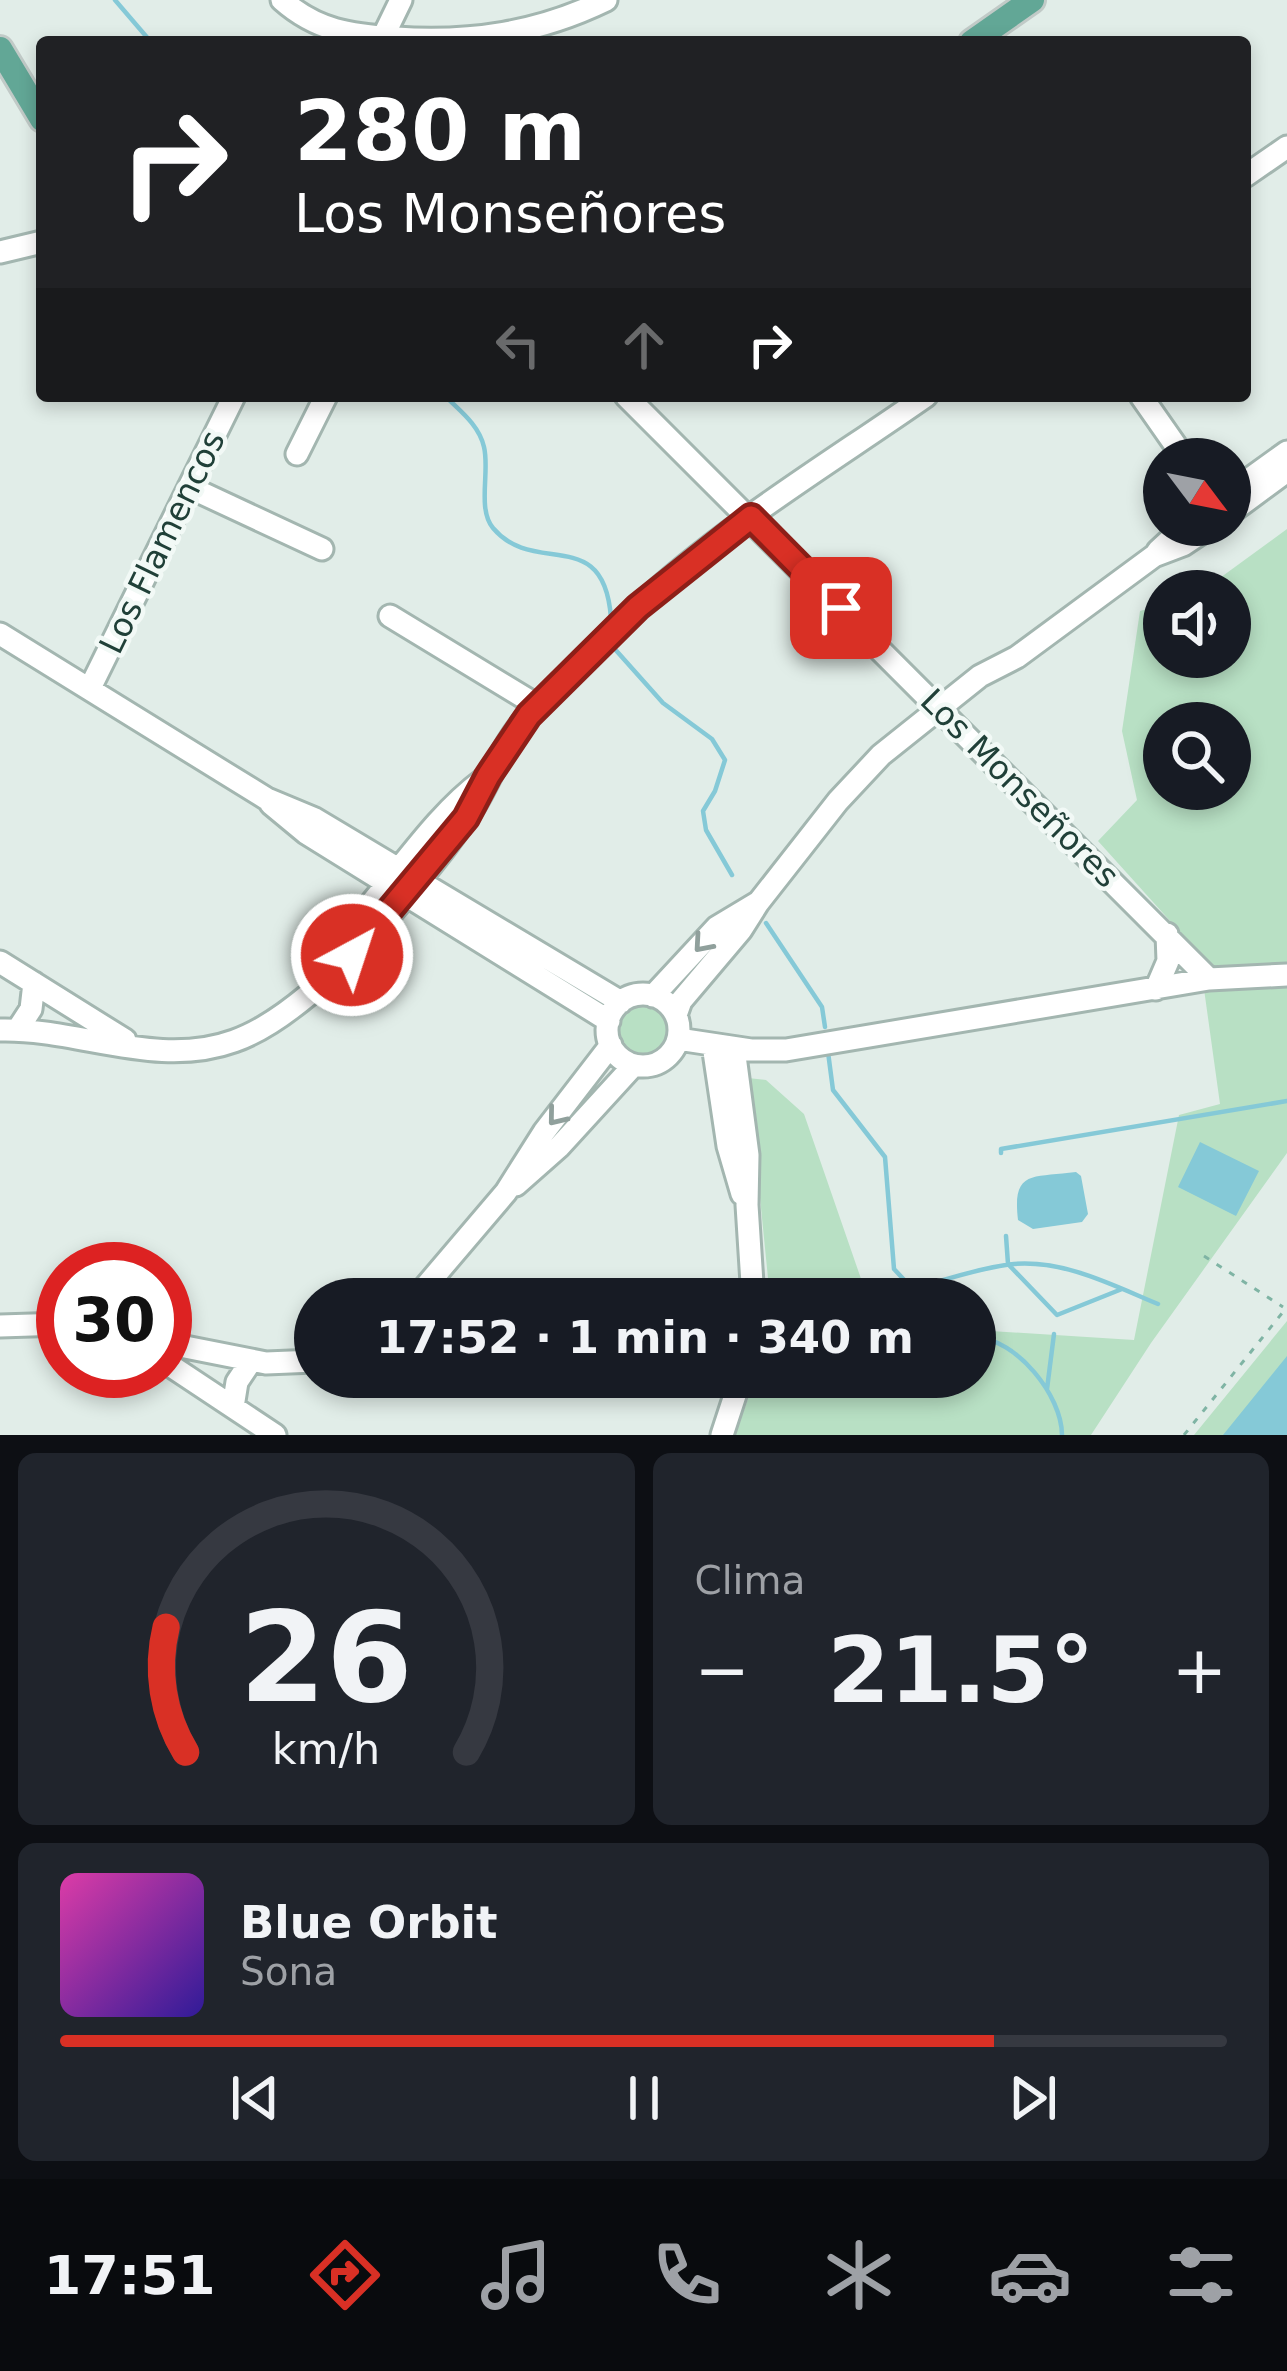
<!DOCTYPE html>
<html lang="es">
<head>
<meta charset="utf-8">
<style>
	:root { --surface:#171b24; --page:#20242c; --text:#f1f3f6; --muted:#9ea1a6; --line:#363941; --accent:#d93025 }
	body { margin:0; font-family:"DejaVu Sans",sans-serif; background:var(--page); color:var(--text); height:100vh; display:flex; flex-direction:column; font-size:45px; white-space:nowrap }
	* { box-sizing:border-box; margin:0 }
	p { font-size:39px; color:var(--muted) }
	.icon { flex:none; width:66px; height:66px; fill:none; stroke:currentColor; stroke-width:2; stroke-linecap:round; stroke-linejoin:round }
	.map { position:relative; height:1435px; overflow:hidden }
	.sheet { display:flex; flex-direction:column; gap:18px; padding:18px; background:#0d0f14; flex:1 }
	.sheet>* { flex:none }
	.hud { position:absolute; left:36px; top:36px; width:1215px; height:366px; border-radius:12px; box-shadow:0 6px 18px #0003; background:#202124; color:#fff; overflow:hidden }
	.needle { width:78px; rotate:122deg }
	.fabs { position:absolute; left:1143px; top:438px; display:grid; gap:24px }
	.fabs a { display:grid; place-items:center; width:108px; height:108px; border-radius:50%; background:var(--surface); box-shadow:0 6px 18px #0003; font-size:60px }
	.speed { position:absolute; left:36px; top:1242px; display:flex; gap:24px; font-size:60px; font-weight:700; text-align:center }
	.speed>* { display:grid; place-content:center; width:156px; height:156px; border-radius:50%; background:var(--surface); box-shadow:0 6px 18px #0003; line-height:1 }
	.speed .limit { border:18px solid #d22; background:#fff; color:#111 }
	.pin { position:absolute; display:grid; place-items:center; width:102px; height:102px; color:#fff; margin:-51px; border-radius:24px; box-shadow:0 6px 18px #0006 }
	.me { position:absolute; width:132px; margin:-66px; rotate:40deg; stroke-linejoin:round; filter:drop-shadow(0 0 9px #0008) }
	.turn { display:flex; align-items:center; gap:42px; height:252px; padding:0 60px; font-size:54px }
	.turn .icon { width:156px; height:156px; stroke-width:2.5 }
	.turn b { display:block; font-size:84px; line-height:102px }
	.lanes { display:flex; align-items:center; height:114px; padding:0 60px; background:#0003; justify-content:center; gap:60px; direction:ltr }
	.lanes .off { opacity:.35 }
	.big { font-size:90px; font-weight:700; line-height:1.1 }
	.sheet .card { flex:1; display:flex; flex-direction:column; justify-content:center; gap:18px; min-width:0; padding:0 42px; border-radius:18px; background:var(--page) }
	.sheet .dial { align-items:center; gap:0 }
	.dial svg { height:312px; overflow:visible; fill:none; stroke:var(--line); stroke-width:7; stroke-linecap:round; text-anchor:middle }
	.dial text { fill:var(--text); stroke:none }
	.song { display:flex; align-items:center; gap:36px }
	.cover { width:144px; height:144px; border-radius:18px; background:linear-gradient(135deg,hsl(320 70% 55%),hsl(250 70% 35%)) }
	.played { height:12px; border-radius:6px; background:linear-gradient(90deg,var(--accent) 80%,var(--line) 80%) }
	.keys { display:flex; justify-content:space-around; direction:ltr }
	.heat { display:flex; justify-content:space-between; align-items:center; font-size:66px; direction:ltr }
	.sheet .tiles { flex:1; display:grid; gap:18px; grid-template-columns:1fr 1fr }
	.card:last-child { grid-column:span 2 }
	.trip { position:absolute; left:294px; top:1278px; width:702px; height:120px; border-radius:60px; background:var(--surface); box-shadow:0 6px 18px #0003; font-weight:700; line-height:120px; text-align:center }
	.dock { display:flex; height:192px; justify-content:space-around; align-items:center; background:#090b0e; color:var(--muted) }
	.dock .icon { width:84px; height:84px }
	.dock .on { color:var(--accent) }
	.dock b { font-size:54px; color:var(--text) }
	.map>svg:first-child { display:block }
</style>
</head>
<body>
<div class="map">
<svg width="1287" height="1435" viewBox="0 0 1287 1435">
	<rect width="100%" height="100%" fill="#e1ede8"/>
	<path fill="#b8e0c4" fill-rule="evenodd" d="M1287 529V1153L1151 1343 1091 1435H735L756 1377H975V1330L1134 1340 1179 1115 1220 1104 1199 953 1098 841 1137 800 1122 731 1140 611 1164 604V657H1230V591H1202ZM1164 723H1230V789H1164Z
		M618 1030a25 25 0 1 1 50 0a25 25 0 1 1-50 0Z
		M748 1078 766 1080 804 1114 868 1299H766L768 1278Z
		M1287 1321V1435H1194Z"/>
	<path fill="#85c9d7" d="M1200 1142 1259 1171 1236 1216 1178 1187Z
		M1076 1172 1081 1176 1088 1214 1082 1222 1033 1229 1018 1220C1012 1169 1033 1178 1076 1172Z
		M1287 1356V1435H1223Z"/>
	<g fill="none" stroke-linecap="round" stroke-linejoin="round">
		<path stroke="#85c9d7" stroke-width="4.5" d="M115 0 151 42
			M445 396C460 411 479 425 484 447 490 471 477 509 493 528 535 578 604 523 611 618
			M613 647 663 703 712 739 725 760 715 791 703 811 706 830 732 875
			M766 923 822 1007 825 1027
			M828 1052 833 1090 885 1157 894 1269 922 1299
			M1001 1153V1149L1287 1101
			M1006 1236 1008 1264 1057 1315 1122 1289
			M912 1288C945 1281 980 1267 1014 1264 1065 1260 1112 1285 1158 1304
			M975 1337C1017 1339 1062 1396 1062 1435
			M1047 1389 1054 1334"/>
		<g stroke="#a3b6b0" stroke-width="27">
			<path id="minor" d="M282 0C317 31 351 35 396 38 471 43 538 33 606 0
				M383 37 401 0
				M1245 176 1287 147
				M0 252 42 242
				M626 396 1209 979
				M1141 396 1185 459
				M297 454 326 396
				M189 487 322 549
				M1230 493 1287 452
				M1230 513 1287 471
				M1158 551 1186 525
				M390 616 538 706
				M0 634 267 799 315 819 621 1002
				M90 688 234 396
				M271 804 306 833 609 1021
				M0 962 125 1040
				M316 981C333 947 358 920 382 890 413 852 443 810 483 780
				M1156 989 1168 961 1167 934
				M607 1030a36 36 0 1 1 72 0a36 36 0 1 1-72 0Z
				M653 996 717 927 757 903
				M676 1015 681 1001 741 930 758 903 838 801 881 755 980 676 1017 657 1154 556 1183 545 1213 525
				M18 1029 31 1009 34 983
				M0 1030C78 1028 157 1069 234 1041 312 1014 420 885 468 816 490 784 501 744 529 715 563 679 602 640 639 606 725 526 830 463 926 396
				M678 1039 751 1050H786L1209 979 1287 975
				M713 1045 728 1146 742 1194
				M734 1048 748 1155 747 1205 753 1299
				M516 1185 559 1147 634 1065
				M415 1299 506 1192 544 1132 611 1045
				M0 1326 63 1324
				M165 1343 266 1363 315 1361
				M165 1362 275 1435
				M233 1407 237 1382 251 1361
				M722 1435 741 1377"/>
		</g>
		<g stroke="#c1cac7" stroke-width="30">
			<path id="major" d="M972 42 1032 0
				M0 49 42 119"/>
		</g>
		<path stroke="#7fb4a4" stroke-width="3" stroke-dasharray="6 9" stroke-linecap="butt" d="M1204 1256 1283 1307
			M1184 1435 1287 1307"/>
		<use href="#minor" stroke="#fff" stroke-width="21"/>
		<use href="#major" stroke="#62a796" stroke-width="24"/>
	</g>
	<defs><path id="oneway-chevron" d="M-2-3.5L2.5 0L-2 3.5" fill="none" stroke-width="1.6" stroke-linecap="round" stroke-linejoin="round" transform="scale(3)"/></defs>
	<g stroke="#90a09c">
		<use href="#oneway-chevron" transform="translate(702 944) rotate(131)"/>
		<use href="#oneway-chevron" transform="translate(556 1117) rotate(129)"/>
	</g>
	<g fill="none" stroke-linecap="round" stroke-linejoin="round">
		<g stroke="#8d1f18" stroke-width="30">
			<path id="route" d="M352 955 466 818 488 776 529 715 638 607 751 517 841 608"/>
		</g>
		<use href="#route" stroke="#d93025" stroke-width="21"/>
	</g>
	<g text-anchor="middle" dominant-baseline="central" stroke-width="9" stroke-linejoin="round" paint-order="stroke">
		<g font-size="33" fill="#204038" stroke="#f2f9f6">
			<text transform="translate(162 542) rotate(-64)">Los Flamencos</text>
			<text transform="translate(1020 788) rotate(45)">Los Monseñores</text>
		</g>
	</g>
</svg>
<div class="fabs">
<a><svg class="needle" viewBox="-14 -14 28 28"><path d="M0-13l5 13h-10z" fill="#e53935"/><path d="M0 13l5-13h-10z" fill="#9ea1a6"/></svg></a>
<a><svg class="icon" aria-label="sound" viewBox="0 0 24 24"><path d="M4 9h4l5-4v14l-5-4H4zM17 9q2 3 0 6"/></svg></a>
<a><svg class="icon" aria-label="search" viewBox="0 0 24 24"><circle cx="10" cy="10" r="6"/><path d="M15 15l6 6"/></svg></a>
</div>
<div class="speed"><div class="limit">30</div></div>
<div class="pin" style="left:841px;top:608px;background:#d93025"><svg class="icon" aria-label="arrive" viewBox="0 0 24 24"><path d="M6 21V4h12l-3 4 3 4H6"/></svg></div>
<svg class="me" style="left:352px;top:955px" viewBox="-20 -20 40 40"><circle r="17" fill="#d93025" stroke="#fff" stroke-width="3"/><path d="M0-11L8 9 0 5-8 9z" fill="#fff"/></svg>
<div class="trip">17:52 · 1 min · 340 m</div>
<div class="hud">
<div class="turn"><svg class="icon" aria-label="right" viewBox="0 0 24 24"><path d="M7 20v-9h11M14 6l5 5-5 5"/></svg><div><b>280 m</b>Los Monseñores</div></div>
<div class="lanes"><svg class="icon off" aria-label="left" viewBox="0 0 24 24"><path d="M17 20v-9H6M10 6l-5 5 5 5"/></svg><svg class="icon off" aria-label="ahead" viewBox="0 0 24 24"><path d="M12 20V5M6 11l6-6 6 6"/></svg><svg class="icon" aria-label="right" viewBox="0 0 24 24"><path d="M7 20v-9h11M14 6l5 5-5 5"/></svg></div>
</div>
</div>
<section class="sheet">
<div class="tiles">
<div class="card dial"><svg viewBox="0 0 100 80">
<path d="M14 69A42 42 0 1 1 86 69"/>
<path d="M14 69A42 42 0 0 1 9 37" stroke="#d93025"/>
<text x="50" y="56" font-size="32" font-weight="700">26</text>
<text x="50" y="72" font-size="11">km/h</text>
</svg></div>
<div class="card"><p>Clima</p>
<div class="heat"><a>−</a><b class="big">21.5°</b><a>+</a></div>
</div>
<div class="card">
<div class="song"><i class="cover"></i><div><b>Blue Orbit</b><p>Sona</p></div></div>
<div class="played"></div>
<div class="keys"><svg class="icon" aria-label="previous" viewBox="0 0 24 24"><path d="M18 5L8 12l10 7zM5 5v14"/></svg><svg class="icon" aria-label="pause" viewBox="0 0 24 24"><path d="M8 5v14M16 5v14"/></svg><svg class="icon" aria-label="next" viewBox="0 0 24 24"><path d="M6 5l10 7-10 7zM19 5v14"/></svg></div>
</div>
</div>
</section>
<nav class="dock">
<b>17:51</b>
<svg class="icon on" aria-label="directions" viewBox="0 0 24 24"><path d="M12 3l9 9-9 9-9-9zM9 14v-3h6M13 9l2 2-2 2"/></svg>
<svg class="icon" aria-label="music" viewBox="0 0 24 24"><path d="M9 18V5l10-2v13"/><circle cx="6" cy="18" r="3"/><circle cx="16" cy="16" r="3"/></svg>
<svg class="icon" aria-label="phone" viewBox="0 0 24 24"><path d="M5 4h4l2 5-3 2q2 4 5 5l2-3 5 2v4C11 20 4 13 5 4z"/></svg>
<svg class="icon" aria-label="climate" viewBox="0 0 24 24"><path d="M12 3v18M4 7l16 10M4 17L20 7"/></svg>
<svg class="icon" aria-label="car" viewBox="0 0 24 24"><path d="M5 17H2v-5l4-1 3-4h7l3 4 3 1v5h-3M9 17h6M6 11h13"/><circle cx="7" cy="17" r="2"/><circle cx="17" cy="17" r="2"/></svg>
<svg class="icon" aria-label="filters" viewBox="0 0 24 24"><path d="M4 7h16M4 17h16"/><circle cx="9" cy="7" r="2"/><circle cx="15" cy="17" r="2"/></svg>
</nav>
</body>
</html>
